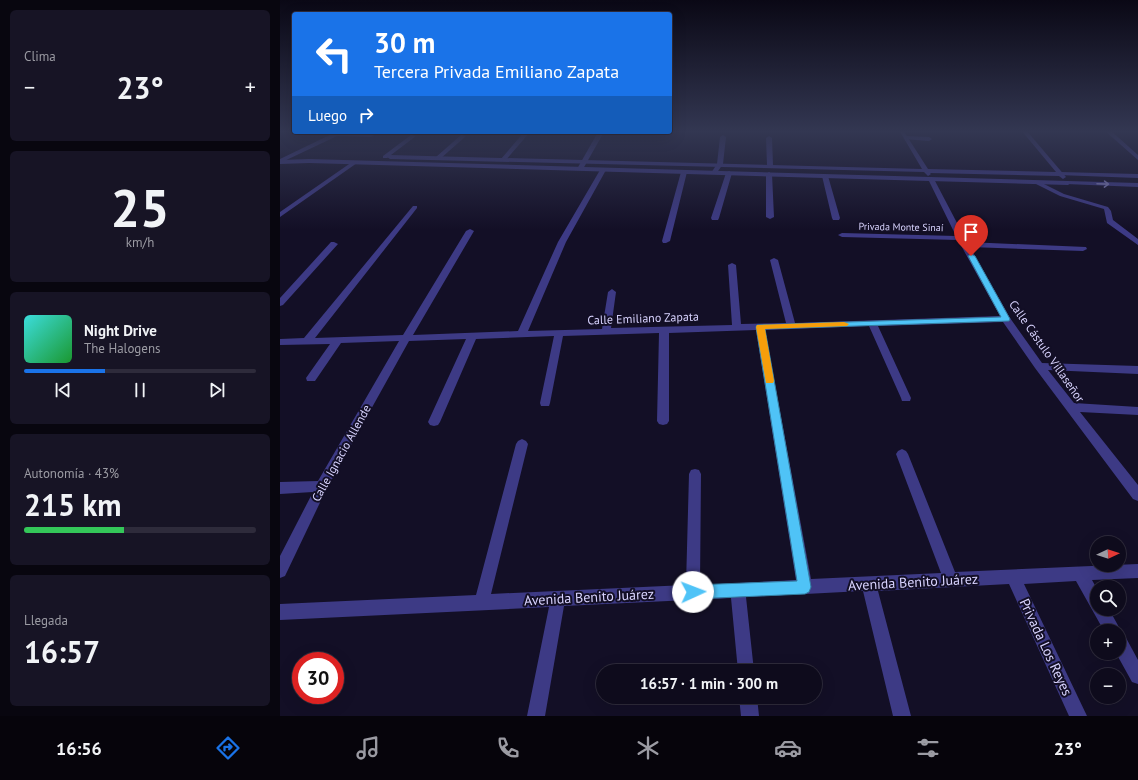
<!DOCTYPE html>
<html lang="es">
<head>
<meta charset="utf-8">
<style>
	:root { --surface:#0e0b1c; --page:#171425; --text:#f1f3f6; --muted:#9b9ba3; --line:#2e2b3b; --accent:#1a73e8 }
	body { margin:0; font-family:"PT Sans",sans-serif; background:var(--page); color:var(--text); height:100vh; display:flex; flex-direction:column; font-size:15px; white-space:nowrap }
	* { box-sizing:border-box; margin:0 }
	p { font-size:13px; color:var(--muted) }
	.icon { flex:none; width:22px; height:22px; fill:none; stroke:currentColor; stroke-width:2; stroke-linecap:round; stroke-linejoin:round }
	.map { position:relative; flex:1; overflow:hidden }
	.drawer { display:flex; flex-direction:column; gap:10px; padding:10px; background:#08060f; width:280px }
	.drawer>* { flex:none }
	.top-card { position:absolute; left:12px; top:12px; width:380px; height:122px; border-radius:4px; box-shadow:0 4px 16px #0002,0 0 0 1px var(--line); background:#1a73e8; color:#fff; overflow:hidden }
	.needle { width:26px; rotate:86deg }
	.fabs { position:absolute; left:810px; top:536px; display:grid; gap:8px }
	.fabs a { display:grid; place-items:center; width:36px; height:36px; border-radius:50%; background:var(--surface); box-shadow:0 4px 16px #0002,0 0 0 1px var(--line); font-size:20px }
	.speed { position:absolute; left:12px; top:652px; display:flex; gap:8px; font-size:20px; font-weight:700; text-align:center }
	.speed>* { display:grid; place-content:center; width:52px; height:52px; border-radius:50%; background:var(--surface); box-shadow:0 4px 16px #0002,0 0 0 1px var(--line); line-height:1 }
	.speed .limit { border:6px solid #d22; background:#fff; color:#111 }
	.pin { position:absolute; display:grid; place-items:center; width:34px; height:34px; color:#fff; margin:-41px -17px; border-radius:50% 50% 50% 0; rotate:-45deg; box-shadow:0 0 4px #0007 }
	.pin .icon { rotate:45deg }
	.me { position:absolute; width:44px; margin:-22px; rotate:88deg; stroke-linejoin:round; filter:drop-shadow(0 0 3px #0008) }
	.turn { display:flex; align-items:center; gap:14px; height:84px; padding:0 16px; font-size:18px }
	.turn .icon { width:52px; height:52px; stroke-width:2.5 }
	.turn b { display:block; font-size:28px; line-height:34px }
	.then { display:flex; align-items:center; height:38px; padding:0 16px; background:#0003; gap:8px; font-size:15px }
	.big { font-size:30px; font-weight:600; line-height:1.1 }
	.drawer .widget { flex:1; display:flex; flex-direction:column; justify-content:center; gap:6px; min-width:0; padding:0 14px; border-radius:6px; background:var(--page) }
	.drawer .dial { align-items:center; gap:0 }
	.dial b { font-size:52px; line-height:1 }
	.song { display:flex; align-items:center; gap:12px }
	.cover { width:48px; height:48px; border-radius:6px; background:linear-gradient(135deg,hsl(180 70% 55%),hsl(130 70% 35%)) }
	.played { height:4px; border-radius:2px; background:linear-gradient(90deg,var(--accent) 35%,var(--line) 35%) }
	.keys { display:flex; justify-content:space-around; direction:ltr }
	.heat { display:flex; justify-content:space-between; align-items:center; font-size:22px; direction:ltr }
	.charge { height:6px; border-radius:3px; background:linear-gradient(90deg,#34c759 43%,var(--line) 0) }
	.trip { position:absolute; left:316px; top:664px; width:226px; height:40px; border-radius:20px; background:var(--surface); box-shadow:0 4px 16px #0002,0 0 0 1px var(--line); font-weight:600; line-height:40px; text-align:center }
	.tab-bar { display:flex; height:64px; justify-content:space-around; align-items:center; background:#06040b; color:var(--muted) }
	.tab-bar .icon { width:28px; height:28px }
	.tab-bar .current { color:var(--accent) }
	.tab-bar b { font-size:18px; color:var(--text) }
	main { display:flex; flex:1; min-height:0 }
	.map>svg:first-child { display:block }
</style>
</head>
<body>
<main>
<section class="drawer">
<div class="widget"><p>Clima</p>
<div class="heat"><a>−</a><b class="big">23°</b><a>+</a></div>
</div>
<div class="widget dial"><b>25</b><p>km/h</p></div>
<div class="widget">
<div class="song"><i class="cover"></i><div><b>Night Drive</b><p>The Halogens</p></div></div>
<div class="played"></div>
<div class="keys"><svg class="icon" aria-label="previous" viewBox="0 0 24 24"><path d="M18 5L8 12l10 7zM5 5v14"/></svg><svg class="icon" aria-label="pause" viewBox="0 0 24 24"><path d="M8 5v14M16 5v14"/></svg><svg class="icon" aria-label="next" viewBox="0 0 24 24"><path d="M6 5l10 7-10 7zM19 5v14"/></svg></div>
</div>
<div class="widget"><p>Autonomía · 43%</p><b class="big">215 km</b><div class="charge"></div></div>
<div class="widget"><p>Llegada</p><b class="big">16:57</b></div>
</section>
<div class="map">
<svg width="858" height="716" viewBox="0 0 858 716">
	<rect width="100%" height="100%" fill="#130f26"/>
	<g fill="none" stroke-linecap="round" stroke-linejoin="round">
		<path fill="#3d3a85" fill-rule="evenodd" d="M754 181H758L784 194 828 207 831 211 833 220 858 239V245L827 223 824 209 780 196 754 183Z"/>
		<path fill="#3d3a85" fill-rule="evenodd" d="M824 130H830L858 155V160Z
			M56 132 91 133 94 135 91 137 57 136 0 163V159Z
			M244 132H250L225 161H221V159Z
			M318 132H324L303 169 298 170 297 169Z
			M131 135 136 136 107 158H103V156Z
			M181 135 186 136 160 159H156V157Z
			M443 135 446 137 443 164 436 174H432L431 173 437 164 440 137Z
			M489 136 492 138 493 165 490 167 487 165 486 138Z
			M626 136 649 137 652 139 649 141 624 139V137Z
			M72 162 77 163 0 217V212Z
			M323 168 326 170 286 242 248 331 322 329 328 292 332 289 336 292 331 328 452 325 448 265 452 263 456 265 461 324 506 323 490 260 494 258 498 260 515 323 720 316 678 240 562 237 558 235 562 233 676 236 648 179 651 177 654 179 687 242 806 247 807 249 803 251 690 247 730 318 762 363 858 366V374L768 370 794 403 858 407V415L800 412 858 485V501L853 499 755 368 723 322 598 326 631 398 630 401H622L621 398 589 326 485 330 531 579 661 573 616 454 618 451 622 449 626 451 628 454 675 572 858 564V578L812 580 817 589V609H829L841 631 840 634 845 636 858 660V684L852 682 836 653H839V631H824L796 581 744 584 807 716H789L729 584 598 591 631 716H613L583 591 466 597 474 671H458L451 598 284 606 265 716H247L269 607 0 620V604L196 595 236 444 238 441 242 439 246 441 248 444 211 594 406 585 409 474 411 470 415 469 419 470 421 474 420 585 516 580 476 330 389 333V421L387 424 383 425 379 424 377 421 379 333 283 336 270 403 269 406H261L260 403 274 336 196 339 160 422 158 425 154 426 150 425 148 422 186 339 129 341 46 490 5 576 0 578V556L33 492 0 494V482L38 481 119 341 61 343 35 381H27L26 378 50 344 0 345V339L24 338 133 206H137V208L35 338 123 335 186 231 190 229 194 231 133 335 238 331 278 242 320 170Z
			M404 170 407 172 390 241 386 243H383L382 241 401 172Z
			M449 171 452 173 439 218 438 220H432L431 218 446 173Z
			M489 172 492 174 494 217 490 219 486 217V174Z
			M780 172 858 174V178L778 175 777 174Z
			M545 174 548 176 560 218 559 220H553L552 218 542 176Z
			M788 181 858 183V187L786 184 785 183Z
			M51 242H54L58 244 3 305 0 306V298Z
			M459 697H477L479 716H461Z"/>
		<path fill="#3d3a85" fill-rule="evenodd" d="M619 130H623L648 169 776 172 741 130H746L786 177 783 179 779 176 650 173 651 174 648 176 644 172 110 159 107 157 110 155 642 169Z
			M29 159 788 181 791 183 788 185 29 163 0 164V160Z"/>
	</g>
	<defs><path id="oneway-shaft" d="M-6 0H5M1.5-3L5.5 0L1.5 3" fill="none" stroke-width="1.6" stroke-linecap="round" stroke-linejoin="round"/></defs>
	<use stroke="#837fbc" href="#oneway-shaft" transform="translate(823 184) rotate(2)"/>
	<linearGradient id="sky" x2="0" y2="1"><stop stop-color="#0a0815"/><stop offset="0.57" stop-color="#333752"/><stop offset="1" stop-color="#333752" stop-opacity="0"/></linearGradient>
	<rect width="858" height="230" fill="url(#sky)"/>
	<path fill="#4fc3f7" stroke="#337fa1" d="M691 254 695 256 730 319 729 321 485 329 531 587 529 592 525 594 413 599 408 597 406 592 408 587 413 585 517 581 476 327 477 325 721 317 688 256Z"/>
	<path fill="#f59e0b" d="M564 322 569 324 567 326 485 329 494 381 493 383H486L476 327 477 325Z"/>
	<g text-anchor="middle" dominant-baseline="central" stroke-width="4" stroke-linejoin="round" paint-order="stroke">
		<g font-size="10" fill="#d9d4ff" stroke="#130f26">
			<text transform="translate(621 227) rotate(1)">Privada Monte Sinaí</text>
		</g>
		<g font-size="12" fill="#d9d4ff" stroke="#130f26">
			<text transform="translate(363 318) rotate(-2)">Calle Emiliano Zapata</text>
			<text transform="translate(767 351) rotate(55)">Calle Cástulo Villaseñor</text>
			<text transform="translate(61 453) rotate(-61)">Calle Ignacio Allende</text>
		</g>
		<g font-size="14" fill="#d9d4ff" stroke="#130f26">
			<text transform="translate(633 582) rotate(-3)">Avenida Benito Juárez</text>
			<text transform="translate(309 597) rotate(-3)">Avenida Benito Juárez</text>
			<text transform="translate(766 647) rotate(65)">Privada Los Reyes</text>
		</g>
	</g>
</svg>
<div class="fabs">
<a><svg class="needle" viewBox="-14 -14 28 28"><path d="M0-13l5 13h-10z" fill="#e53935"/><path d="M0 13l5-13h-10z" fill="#9b9ba3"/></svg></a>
<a><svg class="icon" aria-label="search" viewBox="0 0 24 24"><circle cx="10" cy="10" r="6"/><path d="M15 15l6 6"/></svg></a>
<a>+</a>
<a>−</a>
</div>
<div class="speed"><div class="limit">30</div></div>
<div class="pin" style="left:691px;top:256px;background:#d93025"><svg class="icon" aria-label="arrive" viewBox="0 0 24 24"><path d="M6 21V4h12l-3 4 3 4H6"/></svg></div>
<svg class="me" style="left:413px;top:592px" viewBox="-20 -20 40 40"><circle r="19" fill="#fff"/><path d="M0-13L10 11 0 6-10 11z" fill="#4fc3f7"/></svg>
<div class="trip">16:57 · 1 min · 300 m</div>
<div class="top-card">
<div class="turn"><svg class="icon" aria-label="left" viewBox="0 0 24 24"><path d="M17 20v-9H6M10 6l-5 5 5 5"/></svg><div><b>30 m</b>Tercera Privada Emiliano Zapata</div></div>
<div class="then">Luego<svg class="icon" aria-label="right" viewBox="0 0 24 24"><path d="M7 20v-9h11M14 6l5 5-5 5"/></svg></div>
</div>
</div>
</main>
<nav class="tab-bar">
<b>16:56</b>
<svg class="icon current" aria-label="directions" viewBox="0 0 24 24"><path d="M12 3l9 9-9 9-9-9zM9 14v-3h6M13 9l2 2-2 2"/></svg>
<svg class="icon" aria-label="music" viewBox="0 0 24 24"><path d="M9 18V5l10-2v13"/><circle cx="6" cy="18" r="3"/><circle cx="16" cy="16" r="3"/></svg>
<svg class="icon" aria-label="phone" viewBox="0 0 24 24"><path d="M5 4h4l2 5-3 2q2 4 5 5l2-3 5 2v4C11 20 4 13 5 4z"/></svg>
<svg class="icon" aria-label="climate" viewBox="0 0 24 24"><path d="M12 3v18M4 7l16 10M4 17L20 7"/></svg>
<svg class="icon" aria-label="car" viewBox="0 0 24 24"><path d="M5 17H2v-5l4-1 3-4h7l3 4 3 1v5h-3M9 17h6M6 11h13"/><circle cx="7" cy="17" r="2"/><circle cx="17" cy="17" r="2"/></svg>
<svg class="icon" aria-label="filters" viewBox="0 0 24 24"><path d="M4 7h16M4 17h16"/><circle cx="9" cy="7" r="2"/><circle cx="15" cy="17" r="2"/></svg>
<b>23°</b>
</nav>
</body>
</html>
